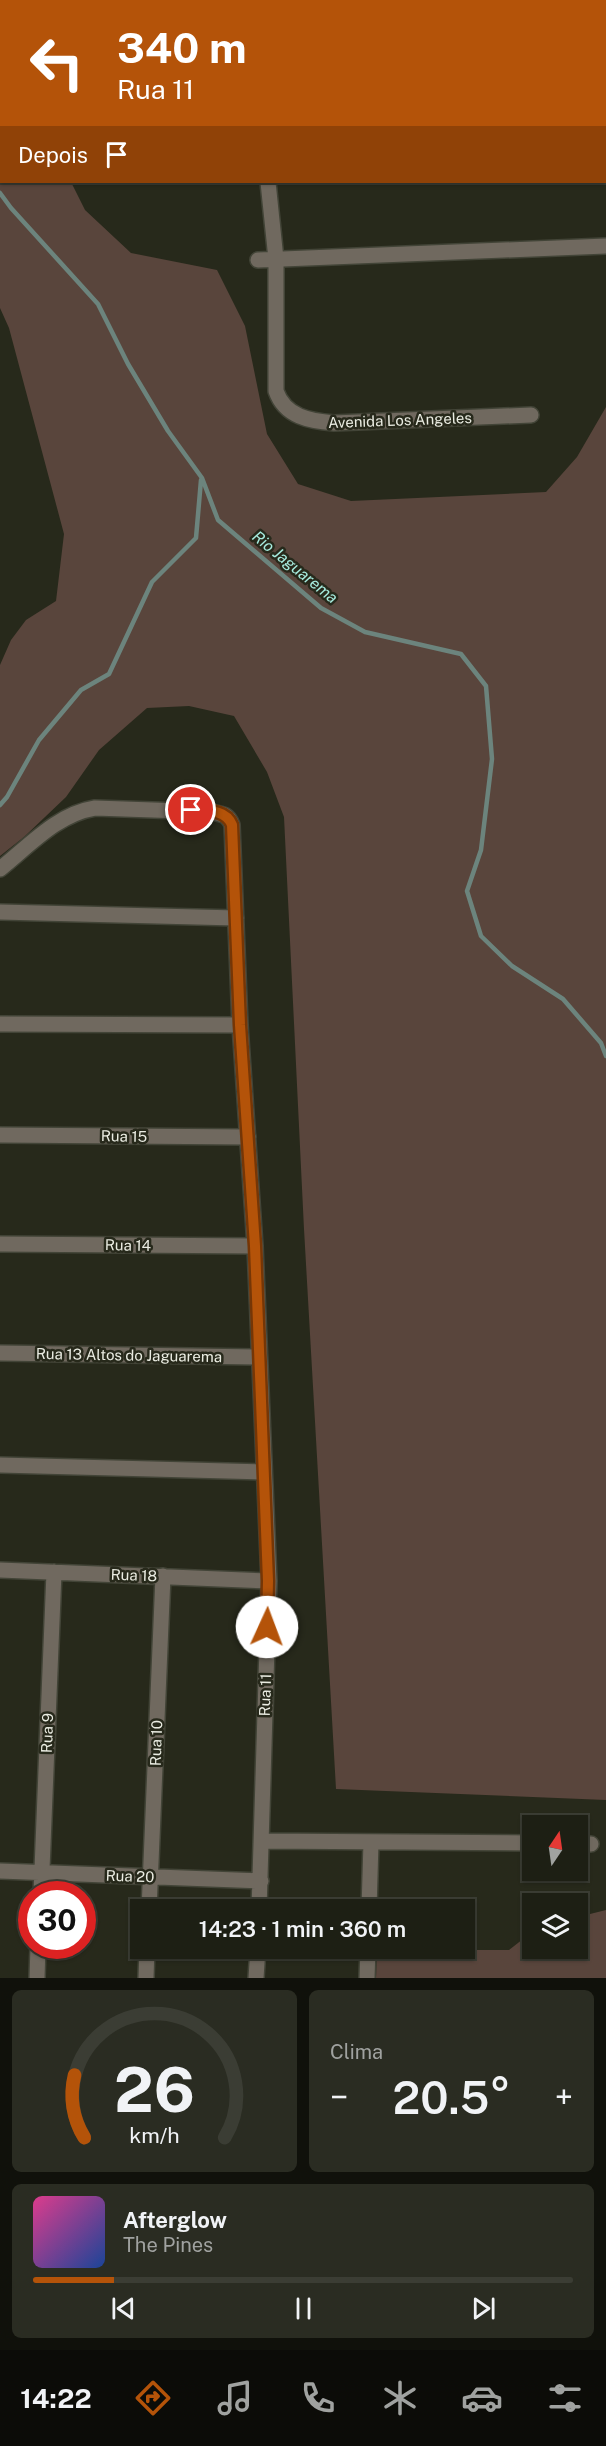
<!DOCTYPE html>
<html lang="pt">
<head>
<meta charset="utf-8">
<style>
	:root { --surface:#1d1f14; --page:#2a2c22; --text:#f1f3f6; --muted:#a0a2a0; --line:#3b3d34; --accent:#b45309 }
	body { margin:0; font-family:"Public Sans",sans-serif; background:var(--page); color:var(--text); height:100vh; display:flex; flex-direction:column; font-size:22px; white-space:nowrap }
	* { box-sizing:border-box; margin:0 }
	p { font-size:20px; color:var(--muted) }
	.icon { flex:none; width:33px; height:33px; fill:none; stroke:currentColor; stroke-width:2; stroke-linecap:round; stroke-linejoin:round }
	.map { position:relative; height:1978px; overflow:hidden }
	.details { display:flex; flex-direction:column; gap:12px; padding:12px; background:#10110b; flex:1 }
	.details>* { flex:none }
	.top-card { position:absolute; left:0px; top:0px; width:606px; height:183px; box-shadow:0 2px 4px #0004,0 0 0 2px var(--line); background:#b45309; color:#fff; overflow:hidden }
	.needle { width:39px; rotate:13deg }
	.controls { position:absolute; left:522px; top:1815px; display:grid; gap:12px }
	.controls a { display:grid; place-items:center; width:66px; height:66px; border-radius:0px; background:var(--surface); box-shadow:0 2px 4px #0004,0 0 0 2px var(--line); font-size:30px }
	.speed { position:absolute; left:18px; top:1881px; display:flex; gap:12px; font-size:30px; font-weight:700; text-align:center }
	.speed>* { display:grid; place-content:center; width:78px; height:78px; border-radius:50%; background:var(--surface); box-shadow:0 2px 4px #0004,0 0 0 2px var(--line); line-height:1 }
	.speed .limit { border:9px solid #d22; background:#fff; color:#111 }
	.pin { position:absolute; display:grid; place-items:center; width:51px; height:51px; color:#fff; margin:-26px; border:3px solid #fff; border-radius:50%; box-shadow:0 2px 6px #0007 }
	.me { position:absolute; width:66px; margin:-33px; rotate:2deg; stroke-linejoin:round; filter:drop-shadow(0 0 4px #0008) }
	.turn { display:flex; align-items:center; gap:21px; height:126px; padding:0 18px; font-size:27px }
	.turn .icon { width:78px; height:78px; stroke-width:2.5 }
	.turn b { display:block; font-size:42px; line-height:51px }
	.then { display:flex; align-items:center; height:57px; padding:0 18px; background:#0003; gap:12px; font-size:22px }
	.big { font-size:45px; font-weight:600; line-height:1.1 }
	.details .card { flex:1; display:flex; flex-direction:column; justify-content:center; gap:9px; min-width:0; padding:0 21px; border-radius:9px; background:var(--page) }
	.details .dial { align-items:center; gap:0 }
	.dial svg { height:156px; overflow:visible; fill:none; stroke:var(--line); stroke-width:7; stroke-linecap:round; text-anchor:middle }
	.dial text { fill:var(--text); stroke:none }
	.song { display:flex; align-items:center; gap:18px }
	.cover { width:72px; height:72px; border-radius:9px; background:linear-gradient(135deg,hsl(330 70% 55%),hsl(220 70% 35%)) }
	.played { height:6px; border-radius:3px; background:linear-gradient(90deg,var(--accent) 15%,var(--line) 15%) }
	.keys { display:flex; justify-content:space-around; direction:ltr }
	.heat { display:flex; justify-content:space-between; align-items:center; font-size:33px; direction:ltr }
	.details .tiles { flex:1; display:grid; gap:12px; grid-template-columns:1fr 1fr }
	.card:last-child { grid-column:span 2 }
	.trip { position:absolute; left:130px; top:1899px; width:345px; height:60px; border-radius:0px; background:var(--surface); box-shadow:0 2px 4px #0004,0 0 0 2px var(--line); font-weight:600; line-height:60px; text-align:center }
	.tabs { display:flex; height:96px; justify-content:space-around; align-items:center; background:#0c0c08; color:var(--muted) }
	.tabs .icon { width:42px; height:42px }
	.tabs .on { color:var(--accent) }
	.tabs b { font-size:27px; color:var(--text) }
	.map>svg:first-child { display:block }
</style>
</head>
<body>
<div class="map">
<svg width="606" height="1978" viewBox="0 0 606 1978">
	<rect width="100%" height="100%" fill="#27291b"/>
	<path fill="#59453c" d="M0 62 2 182H71L85 210 131 253 217 270 245 326 267 434 298 484 351 501 546 492 577 457 606 407V1800L336 1789 304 1229 284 817 267 772 234 716 189 706 147 708 99 750 66 797 24 837 0 856V665L11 640 26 620 56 601 64 534 9 328 0 308Z
		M606 1910V1978H376L377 1950H509L532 1932V1948H578V1917Z"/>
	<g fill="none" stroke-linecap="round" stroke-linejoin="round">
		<path stroke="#6c847d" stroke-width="4.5" d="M0 193 11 208 98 304 128 364 168 431 202 478 218 520 321 608 365 632 461 654 486 686 492 759 481 850 467 891 481 936 512 966 563 999 601 1043 606 1056
			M0 805 7 797 39 740 81 690 109 674 152 582 196 538 201 480"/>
		<g stroke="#424437" stroke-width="18">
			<path id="minor" d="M249 0V2
				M220 2 229 0
				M604 79H606
				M268 182 276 259V391C285 417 310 421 334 423L531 415
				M258 260 606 246
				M0 869C29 846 57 814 95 808L211 812C222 814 228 814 232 825L240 1025 255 1246 269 1581 259 1910
				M0 912 236 918
				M0 1024 240 1025
				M0 1135 248 1137
				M0 1244 255 1246
				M0 1353 259 1357
				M0 1465 263 1472
				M0 1570 269 1581
				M262 1841 532 1843
				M578 1844H591
				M0 1871 261 1881
				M41 1894 54 1572
				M149 1910 163 1576
				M369 1910 371 1842
				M37 1978 38 1946
				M146 1978 147 1948
				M256 1978 258 1948
				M367 1978 368 1948"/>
		</g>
		<use href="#minor" stroke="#70695f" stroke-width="15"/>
	</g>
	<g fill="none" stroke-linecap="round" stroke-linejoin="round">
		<g stroke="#753606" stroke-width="15">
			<path id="route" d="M191 810C207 811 226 809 232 825L240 1025 255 1246 268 1581 267 1627"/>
		</g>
		<use href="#route" stroke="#b45309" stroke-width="10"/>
	</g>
	<g text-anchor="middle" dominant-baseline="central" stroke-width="5" stroke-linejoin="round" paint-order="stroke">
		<g font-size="15" fill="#eaece2" stroke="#27291b">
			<text transform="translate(400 420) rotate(-2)">Avenida Los Angeles</text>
			<text transform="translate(124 1136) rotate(1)">Rua 15</text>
			<text transform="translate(128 1245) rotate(1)">Rua 14</text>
			<text transform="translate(129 1355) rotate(1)">Rua 13 Altos do Jaguarema</text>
			<text transform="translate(134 1575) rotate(2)">Rua 18</text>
			<text transform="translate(265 1695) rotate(-88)">Rua 11</text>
			<text transform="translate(47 1733) rotate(-88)">Rua 9</text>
			<text transform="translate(156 1743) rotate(-88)">Rua 10</text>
			<text transform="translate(130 1876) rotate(2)">Rua 20</text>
		</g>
		<g font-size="16" font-style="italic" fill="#a7ecdf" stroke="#27291b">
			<text transform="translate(295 567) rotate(39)">Rio Jaguarema</text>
		</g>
	</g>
</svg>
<div class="controls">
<a><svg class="needle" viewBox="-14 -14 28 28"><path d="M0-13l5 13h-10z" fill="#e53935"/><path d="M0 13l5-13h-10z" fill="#a0a2a0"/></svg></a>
<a><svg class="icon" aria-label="layers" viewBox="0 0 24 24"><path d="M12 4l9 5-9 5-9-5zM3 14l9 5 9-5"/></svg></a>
</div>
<div class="speed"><div class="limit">30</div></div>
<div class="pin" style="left:191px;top:810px;background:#d93025"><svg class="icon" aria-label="arrive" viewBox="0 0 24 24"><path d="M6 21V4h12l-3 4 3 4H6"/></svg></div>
<svg class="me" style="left:267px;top:1627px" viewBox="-20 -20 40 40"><circle r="19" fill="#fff"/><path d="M0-13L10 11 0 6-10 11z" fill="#b45309"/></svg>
<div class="trip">14:23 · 1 min · 360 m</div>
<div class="top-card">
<div class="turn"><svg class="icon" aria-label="left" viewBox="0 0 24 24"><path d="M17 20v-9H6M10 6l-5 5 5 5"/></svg><div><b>340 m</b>Rua 11</div></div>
<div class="then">Depois<svg class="icon" aria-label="arrive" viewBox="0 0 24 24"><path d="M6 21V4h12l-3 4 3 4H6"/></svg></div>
</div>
</div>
<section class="details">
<div class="tiles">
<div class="card dial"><svg viewBox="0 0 100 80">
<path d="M14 69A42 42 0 1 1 86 69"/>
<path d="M14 69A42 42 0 0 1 9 37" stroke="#b45309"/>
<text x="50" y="56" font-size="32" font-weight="700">26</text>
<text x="50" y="72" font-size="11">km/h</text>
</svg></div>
<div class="card"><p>Clima</p>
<div class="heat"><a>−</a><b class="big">20.5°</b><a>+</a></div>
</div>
<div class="card">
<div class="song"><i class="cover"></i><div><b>Afterglow</b><p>The Pines</p></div></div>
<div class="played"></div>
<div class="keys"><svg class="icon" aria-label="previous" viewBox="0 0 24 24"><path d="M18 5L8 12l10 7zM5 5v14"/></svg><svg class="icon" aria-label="pause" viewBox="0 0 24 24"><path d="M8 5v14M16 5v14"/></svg><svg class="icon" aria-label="next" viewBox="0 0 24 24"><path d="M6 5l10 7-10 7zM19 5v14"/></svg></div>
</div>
</div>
</section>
<nav class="tabs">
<b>14:22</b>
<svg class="icon on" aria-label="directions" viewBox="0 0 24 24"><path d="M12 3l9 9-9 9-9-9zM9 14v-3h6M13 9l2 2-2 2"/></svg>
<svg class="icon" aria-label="music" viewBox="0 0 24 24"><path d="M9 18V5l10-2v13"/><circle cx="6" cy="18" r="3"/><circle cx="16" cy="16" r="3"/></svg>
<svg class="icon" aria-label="phone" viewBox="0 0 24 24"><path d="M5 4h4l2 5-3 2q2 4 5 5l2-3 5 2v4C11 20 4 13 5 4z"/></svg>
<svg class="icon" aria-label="climate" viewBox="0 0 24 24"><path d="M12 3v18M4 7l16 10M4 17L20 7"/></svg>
<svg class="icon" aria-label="car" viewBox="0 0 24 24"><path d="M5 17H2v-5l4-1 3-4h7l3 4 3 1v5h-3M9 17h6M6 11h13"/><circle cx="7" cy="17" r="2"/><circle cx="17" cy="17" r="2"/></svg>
<svg class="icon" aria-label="filters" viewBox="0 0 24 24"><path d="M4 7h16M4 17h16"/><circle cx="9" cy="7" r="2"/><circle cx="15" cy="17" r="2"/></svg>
</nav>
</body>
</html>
